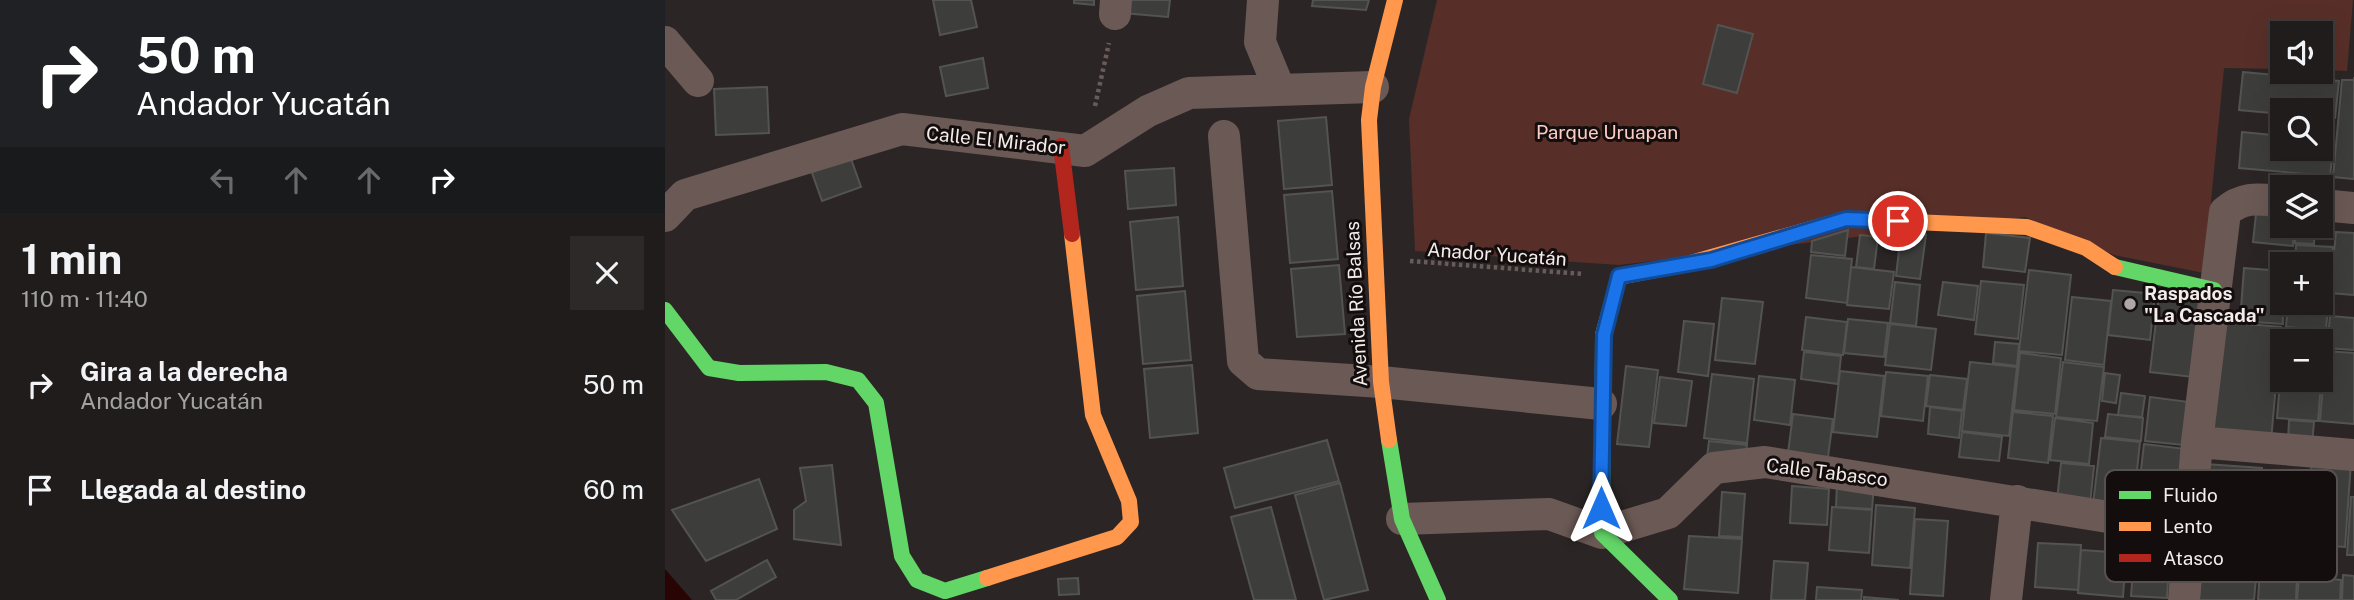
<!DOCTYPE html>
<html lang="es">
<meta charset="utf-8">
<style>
:root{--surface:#201c1c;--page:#2d2929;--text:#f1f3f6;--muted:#a2a1a3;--line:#3d3a3b}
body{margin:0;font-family:"Public Sans",sans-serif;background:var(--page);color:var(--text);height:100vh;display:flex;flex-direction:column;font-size:26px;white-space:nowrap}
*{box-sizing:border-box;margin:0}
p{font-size:23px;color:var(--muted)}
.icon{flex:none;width:38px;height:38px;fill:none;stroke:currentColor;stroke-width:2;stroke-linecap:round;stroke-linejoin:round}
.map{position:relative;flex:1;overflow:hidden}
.panel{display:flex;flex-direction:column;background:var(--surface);width:665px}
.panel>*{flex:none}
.guide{background:#202124;color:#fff;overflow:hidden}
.controls{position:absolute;left:1605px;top:21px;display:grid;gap:14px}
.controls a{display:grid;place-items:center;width:63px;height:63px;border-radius:0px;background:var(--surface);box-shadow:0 7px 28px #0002,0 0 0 2px var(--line);font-size:35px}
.pin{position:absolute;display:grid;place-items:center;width:60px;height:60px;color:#fff;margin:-30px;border:4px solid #fff;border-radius:50%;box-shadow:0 2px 7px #0007}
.me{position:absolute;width:77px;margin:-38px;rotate:0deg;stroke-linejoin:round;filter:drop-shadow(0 0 5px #0008)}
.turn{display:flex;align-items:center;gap:24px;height:147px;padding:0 21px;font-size:32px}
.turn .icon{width:91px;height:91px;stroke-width:2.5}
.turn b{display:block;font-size:49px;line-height:60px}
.lanes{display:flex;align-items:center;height:66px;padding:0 21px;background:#0003;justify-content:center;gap:35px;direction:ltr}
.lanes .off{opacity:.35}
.round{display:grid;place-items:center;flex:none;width:74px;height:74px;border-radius:0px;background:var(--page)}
.headline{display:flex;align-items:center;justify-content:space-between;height:119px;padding:0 21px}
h1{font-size:42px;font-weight:700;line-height:52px}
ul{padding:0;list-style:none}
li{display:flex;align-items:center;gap:21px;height:105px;padding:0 21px}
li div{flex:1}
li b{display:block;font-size:26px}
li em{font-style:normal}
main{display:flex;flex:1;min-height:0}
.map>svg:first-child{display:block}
</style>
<main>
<section class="panel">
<div class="guide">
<div class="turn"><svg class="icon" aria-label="right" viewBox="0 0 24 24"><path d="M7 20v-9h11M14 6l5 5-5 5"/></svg><div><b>50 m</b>Andador Yucatán</div></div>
<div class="lanes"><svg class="icon off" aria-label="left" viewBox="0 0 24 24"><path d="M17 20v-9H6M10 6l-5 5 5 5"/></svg><svg class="icon off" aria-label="ahead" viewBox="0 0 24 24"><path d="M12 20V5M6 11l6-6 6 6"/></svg><svg class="icon off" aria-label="ahead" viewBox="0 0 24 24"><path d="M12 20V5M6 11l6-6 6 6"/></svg><svg class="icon" aria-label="right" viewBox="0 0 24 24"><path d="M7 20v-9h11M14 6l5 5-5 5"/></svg></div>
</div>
<div class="headline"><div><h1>1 min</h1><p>110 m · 11:40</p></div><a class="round"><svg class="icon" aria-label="close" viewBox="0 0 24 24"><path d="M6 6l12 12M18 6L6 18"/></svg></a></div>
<ul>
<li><svg class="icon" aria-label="right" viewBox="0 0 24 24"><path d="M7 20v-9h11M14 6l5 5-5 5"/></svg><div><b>Gira a la derecha</b><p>Andador Yucatán</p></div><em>50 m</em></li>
<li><svg class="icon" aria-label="arrive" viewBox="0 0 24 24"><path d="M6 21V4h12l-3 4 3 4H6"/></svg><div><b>Llegada al destino</b></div><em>60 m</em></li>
</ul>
</section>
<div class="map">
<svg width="1689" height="600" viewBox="0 0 1689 600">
<rect width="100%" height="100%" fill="#2b2625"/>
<path fill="#572f28" d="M772,0H1688L1682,71L1656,70V33H1617V69L1559,68L1539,273L1449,255L1360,217L954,265L750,251L744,119Z"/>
<path fill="#280504" d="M0,569L27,600H0Z"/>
<path fill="#3d3d3c" stroke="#535352" stroke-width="2" d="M268,0H306L312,27L275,35Z
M409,0H429V5L409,3Z
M459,0H505L503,17L458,13Z
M648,0H704L701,10L647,6Z
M1053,25L1088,34L1072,93L1038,84Z
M318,58L323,88L281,96L275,67Z
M1578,72L1674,81L1670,118L1656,117V110H1617V114L1574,110Z
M1689,77V179L1668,177L1677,80H1689Z
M102,87L104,133L51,135L49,89Z
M661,117L667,185L619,189L613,121Z
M1577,132L1617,136V149H1656V140L1669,141L1665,176L1574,168Z
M185,156L196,187L157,201L146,170Z
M509,168L511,205L463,209L460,171Z
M667,191L673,259L625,263L619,195Z
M1591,214L1617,217V226H1629L1628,246L1588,242Z
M513,217L518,286L471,290L465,222Z
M1631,226H1650L1649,244L1630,243Z
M1183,230L1180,256L1146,252L1147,241Z
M1671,232L1689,233V295L1665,293Z
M1236,233L1261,235L1255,279L1231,276Z
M1321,233L1365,238L1360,272L1318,267Z
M1195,235L1213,237L1209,269L1191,267Z
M1631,245L1668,247L1664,292L1656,291V264H1630Z
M1146,255L1187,259L1182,303L1141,298Z
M674,265L680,334L632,337L626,269Z
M1186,267L1229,272L1224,309L1182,305Z
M1579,268L1617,271L1618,324L1575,321Z
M1364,270L1406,275L1397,355L1354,351Z
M1316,281L1359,285L1353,339L1310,334Z
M1230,282L1255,285L1251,326L1225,323Z
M1278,282L1313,286L1309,320L1273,315Z
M1448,290L1490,294L1485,340L1443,335Z
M520,291L526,360L478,364L472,296Z
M1656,293H1664L1661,330L1621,327L1623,303H1656Z
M1494,295L1536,299L1528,377L1485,372Z
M1407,297L1446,301L1439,365L1400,360Z
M1057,298L1098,302L1090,364L1050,360Z
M1665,316L1689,318V350L1662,348Z
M1141,317L1182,322L1178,355L1137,350Z
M1183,319L1223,323L1219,357L1179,353Z
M1019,321L1049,324L1043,376L1013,372Z
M1557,322L1616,327L1606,441L1547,436Z
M1225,324L1271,329L1266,370L1220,365Z
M1619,329L1660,332L1653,421L1612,418L1617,358V380H1656V341H1618Z
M1330,342L1354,344L1352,366L1328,363Z
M1661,351L1689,353V424L1655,421Z
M1139,352L1176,356L1173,384L1136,379Z
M1355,353L1396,358L1390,414L1349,410Z
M1305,362L1352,367L1344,436L1297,431Z
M1398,362L1439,367L1432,421L1391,417Z
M527,365L533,433L485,438L479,369Z
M961,366L993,370L984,447L952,444Z
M1175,371L1219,376L1212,437L1168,432Z
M1221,372L1263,376L1258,421L1216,416Z
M1440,373L1455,375L1451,403L1437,401Z
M1047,374L1089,379L1082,443L1039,438Z
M1265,375L1302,379L1298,410L1261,406Z
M1094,376L1130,380L1125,425L1089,420Z
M995,377L1027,381L1021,426L989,423Z
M1456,393L1480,396L1477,417L1453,415Z
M1485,397L1524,402L1519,445L1480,441Z
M1265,407L1297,411L1294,438L1263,434Z
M1348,412L1388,416L1383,463L1343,458Z
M1128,414L1168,419L1163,457L1123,453Z
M1443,414L1478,418L1476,441L1440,437Z
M1390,418L1428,423L1424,464L1385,460Z
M1624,420L1649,422L1647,445L1623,443Z
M1297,432L1337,437L1334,461L1294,457Z
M1436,438L1475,442L1468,508L1428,504Z
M662,440L674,481L570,508L559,468Z
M1044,441L1082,445L1080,459L1041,465Z
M1479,444L1521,449L1513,517L1471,513Z
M1647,459L1686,462L1680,547L1641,544Z
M1396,463L1429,466L1425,504L1392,500Z
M1540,464L1597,468L1591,533L1535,529Z
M167,465L176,545L129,539V510L141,501L135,468Z
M94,479L112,529L41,561L7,510Z
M1172,482L1209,485L1207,509L1171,507Z
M675,483L703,590L659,600L630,495Z
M1127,486L1164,489L1162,525L1125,523Z
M1057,492L1080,494L1077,537L1054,536Z
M1686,497H1689V555H1682Z
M1211,505L1250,508L1245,568L1207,565Z
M606,507L631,600H589L566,517Z
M1167,507L1207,510L1204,553L1164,550Z
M1250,519L1283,521L1278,596L1245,594Z
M1024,536L1077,539L1073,593L1019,589Z
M1373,543L1416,545L1413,590L1370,587Z
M1470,546L1505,549L1502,598L1466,596Z
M1416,550L1461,553L1458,597L1413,593Z
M102,560L111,577L71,600H51L46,591Z
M1109,561L1143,563L1140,600H1106Z
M1595,570L1632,573L1631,600H1593Z
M1536,574L1591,578L1589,600H1534Z
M1678,575L1689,576V600H1677Z
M1634,576L1676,580L1675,600H1632Z
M413,578L414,594L394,595L393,579Z
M1152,587L1197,590L1196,600H1151Z
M1199,597L1234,600H1199Z"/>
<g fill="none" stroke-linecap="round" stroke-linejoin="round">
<path stroke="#685c5a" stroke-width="4.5" stroke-dasharray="3.5 3.5" stroke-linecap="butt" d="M430,106L444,43
M745,261L918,274"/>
<path stroke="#6b5955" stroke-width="32" d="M598,0L595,42L614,88
M450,14L451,0
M0,42L33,81
M559,136L578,361L593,374L716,382L936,404
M1656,205L1689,208
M0,216L20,195L237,129L420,151L483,111L524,93L708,87
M1532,442L1689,455
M737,519L884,514L937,533L1003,513L1049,468L1100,462L1524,530
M1341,600L1352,501
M1519,600L1532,442L1560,212C1578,196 1594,199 1617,201"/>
<path stroke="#63d668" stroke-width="16" d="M1450,267L1549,290
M0,310L44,368L74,373L161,372L193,380L211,403L237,556L252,580L280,591L322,578
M724,440L737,519L773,600
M1005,600L937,533L938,335L954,277L1022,264"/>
<path stroke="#ff974d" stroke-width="16" d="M1022,264L1181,219L1362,227L1421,248L1450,267
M724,440L716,382L704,120L708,87L730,0
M322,578L452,537L466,522L464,501L428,415L407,234"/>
<path stroke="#b3261e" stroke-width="16" d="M396,146L407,234"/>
</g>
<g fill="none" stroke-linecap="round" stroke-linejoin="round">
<g stroke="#114b97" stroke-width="18">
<path id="route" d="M936,508L939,335L954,276L1046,260L1181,219L1233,221"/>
</g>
<use href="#route" stroke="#1a73e8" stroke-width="12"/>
</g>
<circle fill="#ada7a5" stroke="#130e0d" stroke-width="2.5" cx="1465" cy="304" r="7"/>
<g text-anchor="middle" stroke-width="6" stroke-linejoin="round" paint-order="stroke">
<g font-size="19" fill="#fdccc3" stroke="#130e0d">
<text x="942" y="139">Parque Uruapan</text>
</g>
<g font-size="19" fill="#f3ecea" stroke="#130e0d">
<text transform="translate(331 140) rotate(6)" y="7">Calle El Mirador</text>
<text transform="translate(832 254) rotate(4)" y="7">Anador Yucatán</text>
<text transform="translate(691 304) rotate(-93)" y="7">Avenida Río Balsas</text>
<text transform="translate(1162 472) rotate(7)" y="7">Calle Tabasco</text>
</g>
<g font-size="19" font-weight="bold" fill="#f3ecea" stroke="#130e0d" text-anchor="start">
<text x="1479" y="300">Raspados<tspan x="1479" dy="22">"La Cascada"</tspan></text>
</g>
</g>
<rect x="1440" y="470" width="232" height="112" rx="10" fill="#130e0d" stroke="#56514f" stroke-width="2"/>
<rect x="1454" y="491" width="32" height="8" fill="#63d668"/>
<rect x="1454" y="522" width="32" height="9" fill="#ff974d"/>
<rect x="1454" y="554" width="32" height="8" fill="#b3261e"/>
<g font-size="19" fill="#f3ecea">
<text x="1498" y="502">Fluido</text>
<text x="1498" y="533">Lento</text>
<text x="1498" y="565">Atasco</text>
</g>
</svg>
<div class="controls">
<a><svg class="icon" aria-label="sound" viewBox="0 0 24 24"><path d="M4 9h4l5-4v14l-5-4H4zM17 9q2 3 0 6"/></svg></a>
<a><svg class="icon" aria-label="search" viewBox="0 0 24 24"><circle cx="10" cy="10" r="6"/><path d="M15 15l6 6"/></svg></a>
<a><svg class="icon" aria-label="layers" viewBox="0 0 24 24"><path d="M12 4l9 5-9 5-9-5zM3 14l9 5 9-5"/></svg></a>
<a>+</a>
<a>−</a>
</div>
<div class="pin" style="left:1233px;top:221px;background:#d93025"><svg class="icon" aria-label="arrive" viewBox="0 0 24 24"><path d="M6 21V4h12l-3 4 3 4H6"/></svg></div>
<svg class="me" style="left:936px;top:508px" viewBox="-20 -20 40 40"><path d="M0-17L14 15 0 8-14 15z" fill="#1a73e8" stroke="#fff" stroke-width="4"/></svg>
</div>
</main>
